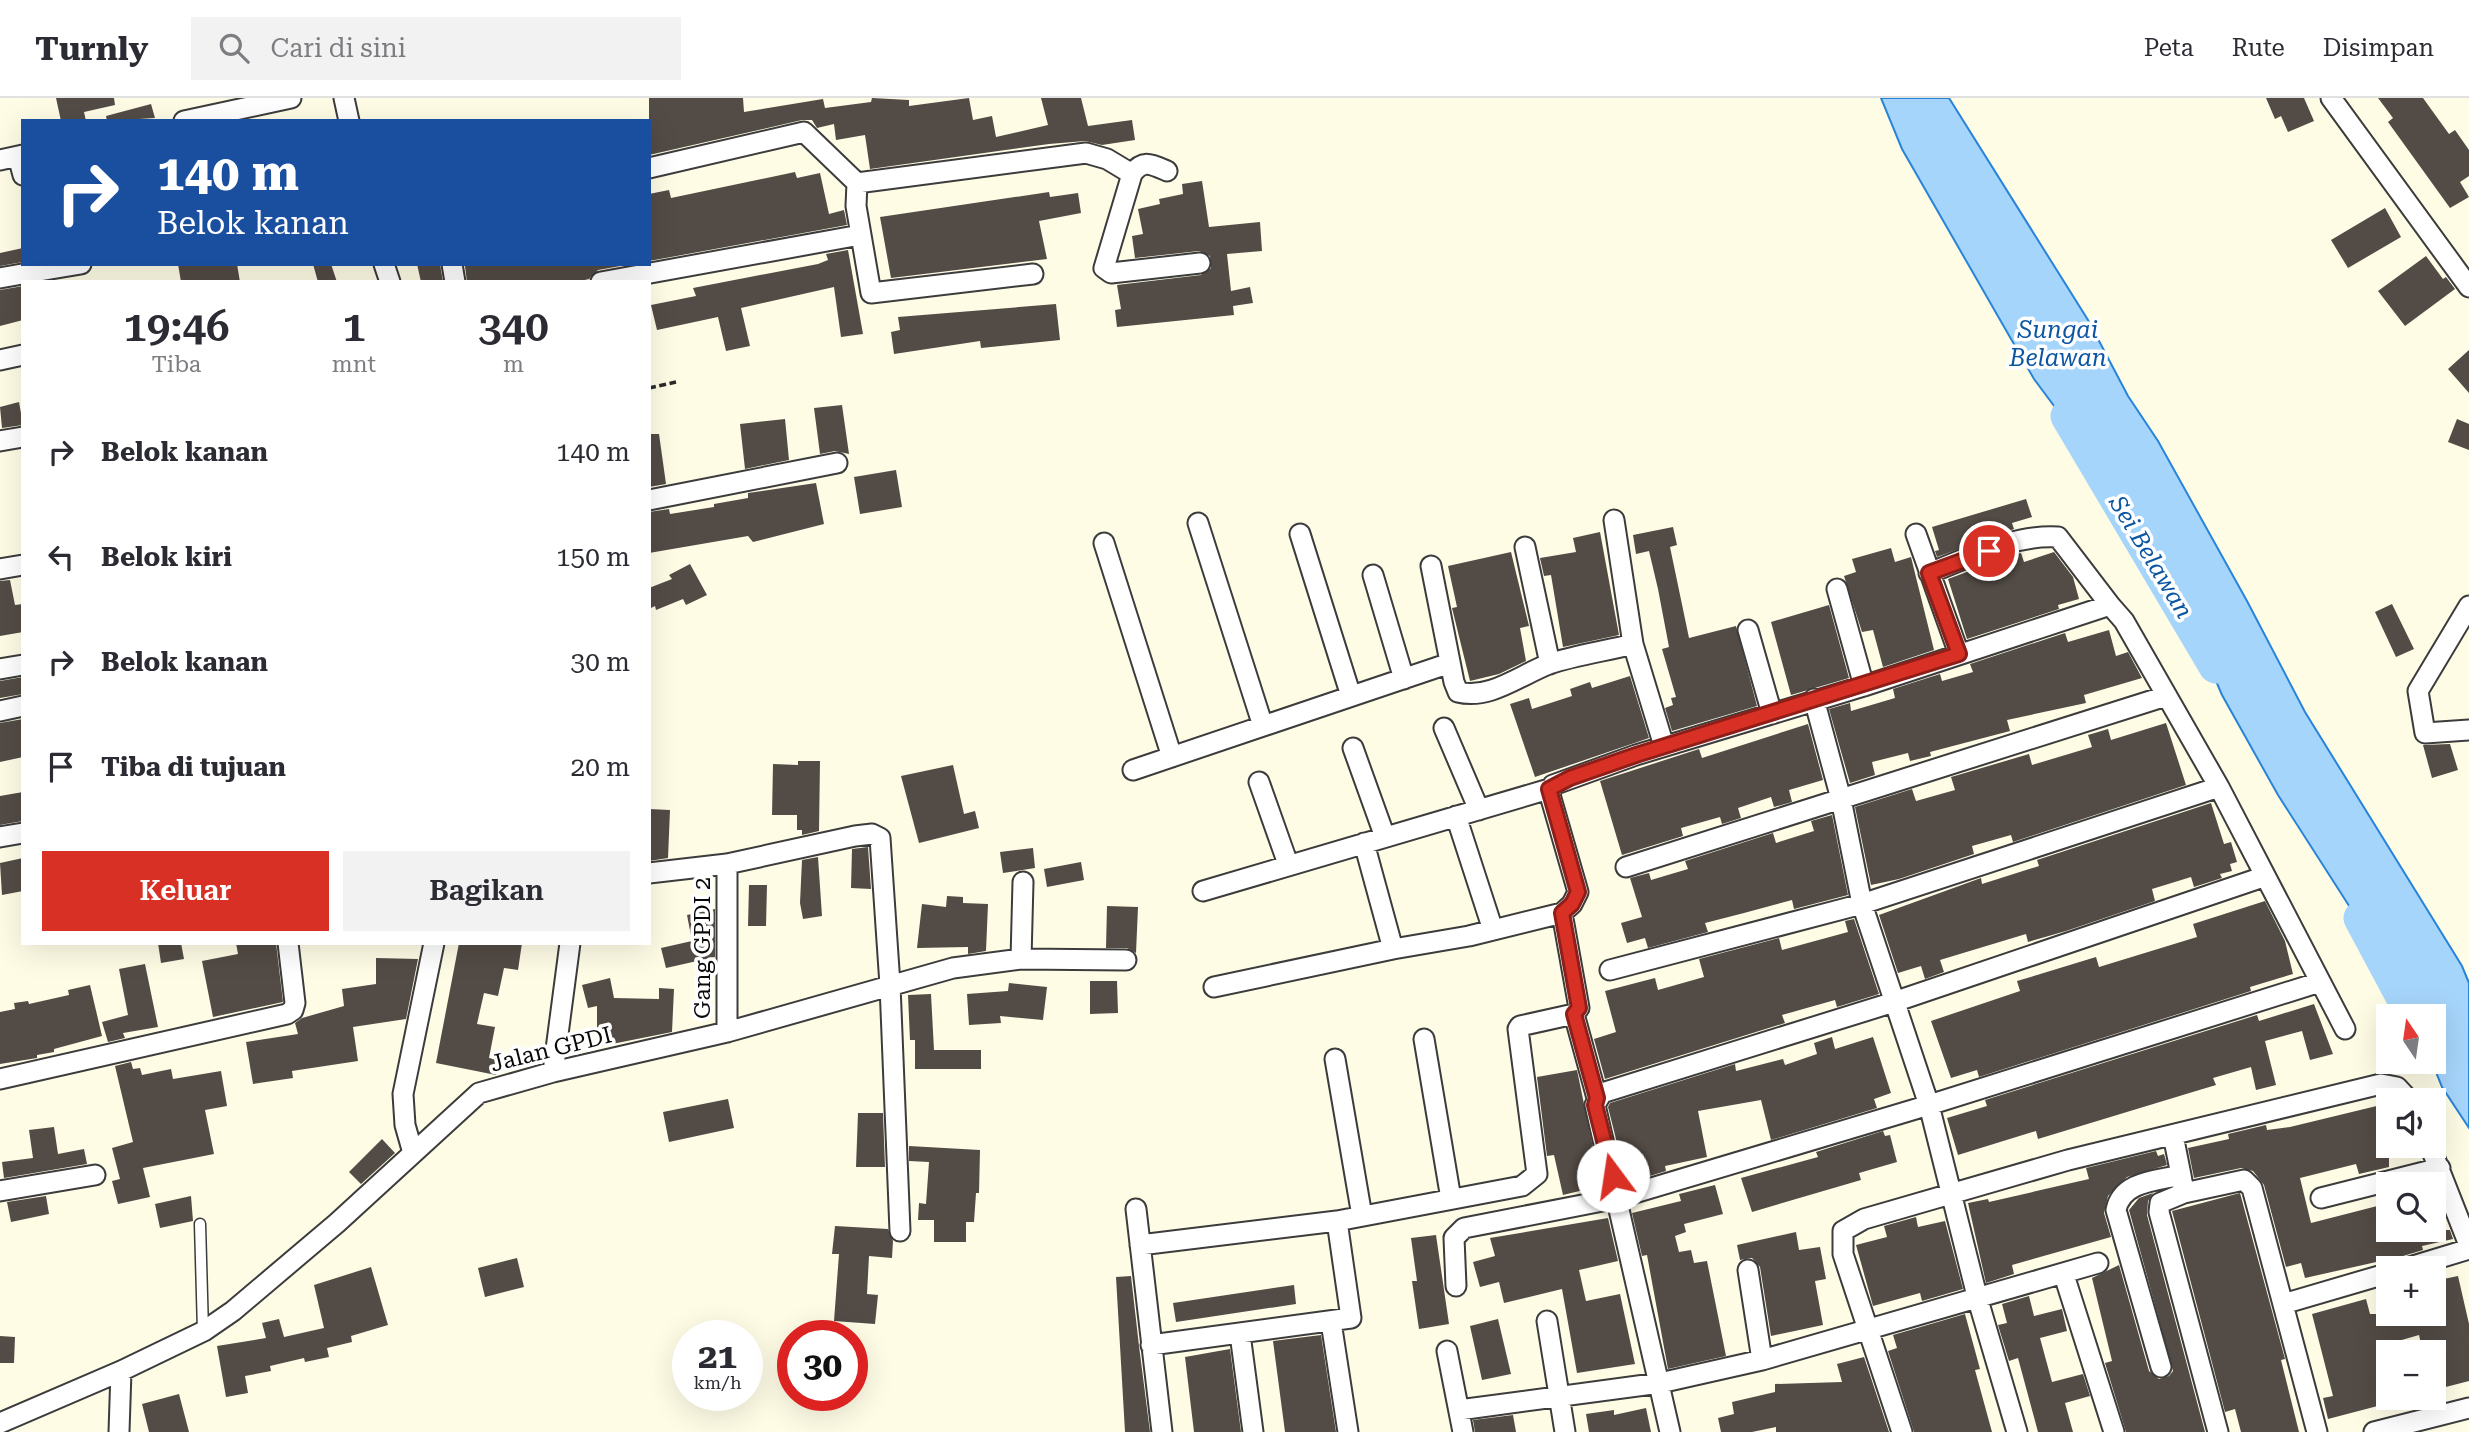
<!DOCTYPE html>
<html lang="id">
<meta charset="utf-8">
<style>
:root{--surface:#fff;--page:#f2f2f3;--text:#2b2b33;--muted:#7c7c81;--line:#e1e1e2;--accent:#d93025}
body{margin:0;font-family:"Roboto Serif",serif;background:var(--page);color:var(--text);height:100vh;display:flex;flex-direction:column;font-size:26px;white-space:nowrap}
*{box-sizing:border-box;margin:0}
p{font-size:23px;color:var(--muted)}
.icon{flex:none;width:38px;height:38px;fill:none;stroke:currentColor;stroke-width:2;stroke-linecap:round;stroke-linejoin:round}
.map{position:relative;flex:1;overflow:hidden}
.side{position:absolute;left:21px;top:182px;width:630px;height:665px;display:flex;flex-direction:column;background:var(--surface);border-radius:0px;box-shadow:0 7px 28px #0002}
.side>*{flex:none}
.hud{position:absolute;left:21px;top:21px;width:630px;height:147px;border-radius:0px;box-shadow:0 7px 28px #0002;background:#1a4fa0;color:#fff;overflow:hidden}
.needle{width:46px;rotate:347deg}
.fabs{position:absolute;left:2376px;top:906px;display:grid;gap:14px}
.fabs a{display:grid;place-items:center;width:70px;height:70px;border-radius:0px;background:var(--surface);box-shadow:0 7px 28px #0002;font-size:35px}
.speed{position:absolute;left:672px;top:1222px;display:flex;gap:14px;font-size:35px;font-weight:700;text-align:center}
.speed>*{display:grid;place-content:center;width:91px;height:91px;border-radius:50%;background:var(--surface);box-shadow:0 7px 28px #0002;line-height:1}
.speed small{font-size:18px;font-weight:400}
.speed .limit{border:10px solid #d22;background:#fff;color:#111}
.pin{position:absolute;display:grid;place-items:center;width:60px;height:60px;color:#fff;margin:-30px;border:4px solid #fff;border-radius:50%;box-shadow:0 2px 7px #0007}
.me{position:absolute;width:77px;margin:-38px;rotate:346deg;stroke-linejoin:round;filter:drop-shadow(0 0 5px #0008)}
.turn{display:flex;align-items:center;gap:24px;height:147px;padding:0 21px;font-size:32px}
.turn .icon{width:91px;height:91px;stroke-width:2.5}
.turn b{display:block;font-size:49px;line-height:60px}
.eta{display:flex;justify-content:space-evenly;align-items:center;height:119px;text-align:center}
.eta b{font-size:42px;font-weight:600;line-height:49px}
.button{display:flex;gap:14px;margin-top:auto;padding:14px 21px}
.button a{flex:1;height:80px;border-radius:0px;background:var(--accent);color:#fff;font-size:28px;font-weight:600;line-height:80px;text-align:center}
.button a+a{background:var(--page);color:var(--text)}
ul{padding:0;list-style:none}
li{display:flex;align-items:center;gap:21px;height:105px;padding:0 21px}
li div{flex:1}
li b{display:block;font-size:26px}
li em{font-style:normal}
header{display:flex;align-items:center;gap:42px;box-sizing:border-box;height:98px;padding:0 35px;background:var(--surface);border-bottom:2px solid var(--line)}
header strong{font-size:33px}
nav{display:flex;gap:38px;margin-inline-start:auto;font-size:24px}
.search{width:490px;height:63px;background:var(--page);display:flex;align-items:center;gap:18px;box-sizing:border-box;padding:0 24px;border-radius:0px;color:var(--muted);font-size:26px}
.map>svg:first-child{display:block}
</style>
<header>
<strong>Turnly</strong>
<div class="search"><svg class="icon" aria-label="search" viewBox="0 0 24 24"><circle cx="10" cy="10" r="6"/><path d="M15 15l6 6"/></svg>Cari di sini</div>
<nav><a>Peta</a><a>Rute</a><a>Disimpan</a></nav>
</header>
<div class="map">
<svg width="2469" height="1334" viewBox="0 0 2469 1334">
<rect width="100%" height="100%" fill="#fffce6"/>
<path fill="#a6d5fb" stroke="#2784d8" stroke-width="2" d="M1881,0H1949L2088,222L2128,298L2158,343L2247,503L2305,614L2462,868L2469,885V1030L2442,989L2432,964L2434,919H2414L2403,892L2278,697L2222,597L2188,518L2148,445L2101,371L2034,281L1902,51Z"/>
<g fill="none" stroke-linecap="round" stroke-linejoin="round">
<path stroke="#a6d5fb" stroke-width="35" d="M2068,318L2216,568
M2361,820L2414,919"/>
</g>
<path fill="#534b45" d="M56,0H114L115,7L84,14L86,23H61Z
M649,0H743L744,14L823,1L825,10L871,4L872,0L909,2V8L969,0L973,22L992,18L996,39L1048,27L1041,0H1081L1088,28L1132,22L1135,42L1102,47L1085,43L1049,46L870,71L865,37L836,42L834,26L817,30L812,22H802L649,57Z
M2266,0H2304L2314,23L2288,34L2281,18L2275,21Z
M2378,0H2423L2449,36L2455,32L2469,52V78L2460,84L2469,99L2450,110L2388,24L2393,20Z
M151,6L155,20L107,23L106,18Z
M795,74L797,80L820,75L829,116L844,112L847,127L649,163V96L669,92L671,100Z
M1202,83L1209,129L1260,124L1262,153L1227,156L1231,193L1250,189L1253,205L1233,208L1234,217L1117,229L1115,212L1121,211L1117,187L1201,177L1211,170L1210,158L1199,153L1135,160L1132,138L1143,136L1138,111L1160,106L1159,101L1183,96L1182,86Z
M1049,94L1050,99L1078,95L1081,115L1039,123L1047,161L891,180L880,119Z
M2385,110L2401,139L2348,170L2331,142Z
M23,150V164L0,168V155Z
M848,152L863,236L841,239L834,189L741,210L750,248L726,253L718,219L657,232L651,207L696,198L693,190L818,166L828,162L826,156Z
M2426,158L2443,181L2446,179L2455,191L2405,228L2378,193Z
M178,166H237L240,184H181Z
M313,166H331L337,184H318Z
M417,166H440L443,184H421Z
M474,166H626V167L598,172L589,181L576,184H467L465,168Z
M23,188V222L0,228V192Z
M1056,206L1060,242L981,250L980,243L894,256L891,234L900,232L898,219Z
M2469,252V295L2448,271Z
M19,304L23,327L2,330L0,309Z
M842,307L849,356L835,353L820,356L814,310Z
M785,321L789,362L745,371L740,326Z
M2457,321L2469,326V352L2448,344Z
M649,336H659L666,386L649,389Z
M896,372L902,409L860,416L854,379Z
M816,385L824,426L753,444L748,438L649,455V414L669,411L670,416L714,409V406L748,400V395Z
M2026,401L2032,419L2012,425L2014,431L1937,459L1935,453L1939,452L1932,429Z
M1673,429L1677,447L1670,449L1689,540L1736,528L1757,608L1672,633L1665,610L1673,607L1671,600L1676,599L1662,551L1669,549L1658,491L1649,453L1636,456L1633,437Z
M1600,434L1619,537L1563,549L1551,477L1544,478L1540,460L1576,454L1573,440Z
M1891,450L1895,464L1911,459L1934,552L1883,569L1873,532L1862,534L1844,478L1856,474L1852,461Z
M1511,454L1529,528L1520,530L1526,563L1499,576L1470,583L1452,510L1457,509L1448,468Z
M2054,454L2073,479L2079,501L2058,507L2059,511L1967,541L1948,481L2012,457L2021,455L2024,464Z
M690,466L707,497L686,507L683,501L656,512L655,508L649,511V490L672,481L669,477Z
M10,482L15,507L23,506V534L0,538V483Z
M2392,506L2414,551L2396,559L2375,514Z
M1829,507L1849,580L1791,597L1771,524Z
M2109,532L2116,558L2128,554L2142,580L2084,597L2086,605L2007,622L2010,633L1930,654L1931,658L1910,663L1908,655L1872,664L1875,677L1850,685L1829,611L1850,605L1851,613L1895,600L1893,591L1940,576L1942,583L1973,574L1970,566L2065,535L2068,544Z
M1630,578L1649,640L1535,679L1510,606L1529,600L1532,611L1572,598L1570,591L1590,584L1592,590Z
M23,579V596L0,600V583Z
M23,621V659L0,664V625Z
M2166,625L2186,687L2013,744L2011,737L1972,748L1974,756L1899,781L1871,787L1855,709L1912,691L1916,703L1955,692L1951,679L1958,677L2029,656L2032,667L2092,649L2088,637L2108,631L2111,642Z
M1808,626L1823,682L1789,692L1792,704L1774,709L1771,699L1738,710L1741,720L1722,726L1720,719L1681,730L1683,738L1622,757L1600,683L1699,651L1702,660Z
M2450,646L2458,672L2432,680L2423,647Z
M798,663H820L819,733L802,737V732H797V717H772L773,666L798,667Z
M953,667L964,716L975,713L979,730L919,745L901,678Z
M23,694V723L0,727V698Z
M2211,705L2224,746L2231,744L2237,764L2230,766L2232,773L2220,776L2222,780L2194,789L2191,779L2152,791L2155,803L2066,833L2028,844L2026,836L1940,862L1944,874L1925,881L1921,868L1898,875L1879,817L1981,780L1982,786L2039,768L2037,762Z
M649,711L670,712L668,760L649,763Z
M1832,717L1848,797L1794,811L1792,802L1744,815L1705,825L1708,834L1648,850L1645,840L1627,845L1621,825L1642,819L1630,780L1649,775L1651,782L1688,771L1685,763L1773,735L1776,745L1814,733L1811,723Z
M868,749L871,791L851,790L852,751Z
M1033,750L1035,770L1003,775L1000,754Z
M818,759L822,818L803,821L800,805L802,762Z
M23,760V793L2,797L0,765Z
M1081,764L1084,782L1047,789L1044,771Z
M749,787H767L766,828H748Z
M947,798L963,799V805L988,806L986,853L968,856V849L917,850L922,806L946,809Z
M2265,803L2285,843L2293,876L2250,889L2251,893L1979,979L1977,972L1951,980L1931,923L2020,893L2017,883L2037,877L2096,859L2099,869L2197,839L2193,826Z
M1107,808L1138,809L1136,855L1127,850H1106Z
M715,811V859L666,870L661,850L692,843L687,817Z
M1854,821L1879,896L1837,909L1835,902L1782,917L1785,925L1605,981L1594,941L1616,934L1605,893L1655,880L1658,892L1704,879L1699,861L1779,840L1782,852L1848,834L1845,823Z
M158,845H181L184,861L161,865Z
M236,845H276L283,904L213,919L202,863L238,856Z
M459,845H522L518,872L504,870L498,898L484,895L477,926L495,929L489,960L500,962L496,977L436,965Z
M376,860L418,861L406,921L353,929L358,963L292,973L293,980L253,986L246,944L298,936L295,925L302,920L344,908L342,891L376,886Z
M145,866L158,929L123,935L125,940L108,944L102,924L128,917L119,871Z
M610,880L614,900L659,901V890L674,891L672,934L597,949V908L588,910L582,887Z
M1090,883H1117L1118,915L1090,916Z
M1009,885L1047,889L1043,922L1000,918L1001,925L969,927L967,896L1008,893Z
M90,887L102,938L54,951V954L37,957V960L0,966V914L15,911L14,905L28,903L29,906L69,897L68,892Z
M931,896L934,952H981V971H915V942H910L908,897Z
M2314,906L2333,956L2310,962L2302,933L2265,943L2276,987L2256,992L2251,969L2213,980L2216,987L2196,993L2038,1041L2036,1033L1958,1057L1947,1020L1987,1008L1985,1002L2257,917L2259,923Z
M1832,939L1835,951L1873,939L1891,995L1874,1001L1877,1010L1771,1042L1761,1002L1698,1013L1707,1059L1665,1068L1666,1073L1627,1085L1608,1009L1610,1005L1735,966L1736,973L1783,961L1785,967L1817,956L1814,945Z
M131,964L133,971L140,970L142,977L171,971L173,981L221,973L227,1008L205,1012L214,1056L143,1070L150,1099L118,1106L112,1083L120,1081L112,1050L133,1044L115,968Z
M1577,972L1597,1069L1591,1070L1596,1089L1563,1097L1554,1057L1547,1058L1537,979Z
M728,1001L734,1030L669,1044L663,1014Z
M2389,1005V1069L2359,1076L2356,1066L2300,1080L2311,1125L2389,1105V1136L2404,1132H2450L2453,1141L2422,1148L2423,1152L2403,1158L2305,1180L2301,1165L2286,1169L2264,1087L2253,1073L2241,1070L2194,1080L2188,1050L2229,1041L2228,1036L2266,1027L2267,1032L2290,1029Z
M858,1015H883L885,1069H856Z
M54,1029L58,1056L84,1051L87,1066L4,1080L2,1064L33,1060L29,1032Z
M1883,1033L1885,1038L1890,1037L1897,1064L1859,1075L1861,1082L1752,1114L1741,1080L1818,1059L1816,1054Z
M382,1041L395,1055L361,1086L349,1074Z
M909,1048L980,1052L979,1095H976L974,1124H966V1144H934V1122H918L919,1105L926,1106L929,1064L909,1063Z
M2156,1053L2158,1058L2164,1056L2167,1067L2127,1079L2108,1098L2104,1115L2111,1139L2012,1167L2014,1176L1986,1185L1968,1105L1988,1101L1989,1104L2089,1081L2086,1070Z
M1715,1087L1723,1116L1684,1126L1686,1134L1675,1138L1679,1154L1691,1152L1694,1165L1707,1163L1726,1258L1668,1271L1647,1157L1642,1158L1632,1115L1681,1103L1679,1096Z
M2153,1095L2148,1103L2147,1117L2205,1334H2126L2105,1265L2112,1263L2092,1180L2119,1167L2149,1273L2159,1281L2169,1278L2173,1273L2129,1112L2139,1100Z
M2240,1095L2285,1261L2281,1262L2299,1334H2241L2235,1311L2225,1314L2172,1113Z
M46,1098L49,1116L11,1124L7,1104Z
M191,1098L193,1123L160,1130L155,1106Z
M1916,1119L1918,1129L1945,1123L1963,1191L1922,1203L1920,1195L1873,1208L1856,1147L1887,1139L1884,1128Z
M1608,1120L1618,1163L1579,1172L1586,1203L1620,1196L1635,1266L1577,1275L1562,1191L1504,1205L1499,1184L1480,1189L1473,1164L1495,1158L1490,1140Z
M835,1128L888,1131L893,1143L892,1160L869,1158L867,1196L878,1197L875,1226L834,1223L839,1156H832Z
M1796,1134L1799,1152L1820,1149L1826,1181L1815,1183L1823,1227L1771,1238L1760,1169L1752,1160L1740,1162L1737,1147Z
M1436,1137L1449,1226L1419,1231L1412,1183H1417L1411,1140Z
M517,1160L524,1189L485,1199L478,1170Z
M371,1169L388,1227L351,1238L352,1244L327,1250L329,1259L305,1264L304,1260L270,1268L271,1273L245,1278L248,1295L226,1299L217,1248L266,1240L262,1225L279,1221L284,1239L324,1230L314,1187Z
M1131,1178L1139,1248L1150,1334H1125L1116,1179Z
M2458,1178L2469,1226V1283L2434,1292V1243L2421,1246L2419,1237L2381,1248L2389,1275V1305L2328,1321L2323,1300L2333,1298L2312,1216L2366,1201L2370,1216H2434V1183Z
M1294,1187L1296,1206L1176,1224L1173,1205Z
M2029,1198L2034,1218L2062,1211L2067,1233L2040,1240L2052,1284L2083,1276L2090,1298L2065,1305L2073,1334H2038L2018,1260L2009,1263L1998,1227L2007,1225L2002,1206Z
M1965,1216L1980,1271L1975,1272L1992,1334H1914L1888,1253L1897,1250L1893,1237Z
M1498,1221L1511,1276L1482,1282L1470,1228Z
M1321,1237L1336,1334H1285L1273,1243Z
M0,1238L15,1239L14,1265H0Z
M1230,1251L1241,1334H1194L1185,1259Z
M1864,1259L1889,1334H1776V1329L1752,1334H1721L1718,1320L1734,1316L1732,1304L1775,1294V1286L1842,1284L1837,1266Z
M179,1296L189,1334H149L142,1306Z
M1646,1310L1651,1334H1589L1586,1316L1614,1312V1317Z
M1513,1317L1516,1334H1475L1473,1322Z"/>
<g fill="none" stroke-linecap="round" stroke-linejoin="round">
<g stroke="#3c3c3c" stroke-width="13">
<path id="lane" d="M200,1126L203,1233"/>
</g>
<g stroke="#3c3c3c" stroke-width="23">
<path id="street" d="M344,0L349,23
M2331,0L2469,189
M184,23L291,0
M18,58L23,77
M0,62L23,57
M649,70L804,34L857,85L856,108L871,195L1033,176
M1167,73C1151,66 1143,61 1132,76L1104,170L1111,175L1200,165
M857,85L1086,55L1107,61L1132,76
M44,166L45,172L81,166
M384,166L390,184
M452,166L455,184
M0,180L45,172
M601,184L860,137
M0,262L23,257
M0,343L23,339
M649,402L837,365
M1198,425L1263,628
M1300,436L1351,598
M1916,436L1959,556
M1104,445L1172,659
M1525,449L1550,566
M1431,468L1454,584L1458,594C1490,602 1520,577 1549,566C1576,557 1606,553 1633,546L1614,422
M0,471L23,467
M1929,475C1969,460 2014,436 2058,439L2110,507
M1373,477L1404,581
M1837,491L1864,588
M2469,508L2418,593L2425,635L2469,632
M1748,532L1772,616
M1633,546L1664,648
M0,571L23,567
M1814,601L1841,701L1862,806L1929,1007L1978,1202L2017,1334
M0,613L23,608
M1444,630L1479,712
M1353,650L1385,739
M1133,672L1450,565
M1259,684L1288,766
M1456,718L1493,832
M0,739L23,735
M1364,745L1393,851L1469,838L1562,815
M1626,769L2166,598
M649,775L727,766L855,738L872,736L880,740L890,887L900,1133
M1203,793L1549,691
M1021,861L1023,784
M1610,872L1862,806L2219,689
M1214,889L1393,851
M1574,916L1597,1000
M727,934V766
M1424,941L1451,1101
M1335,961L1362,1118
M553,974L570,845
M0,981L287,916L293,912L295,905L288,845
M2430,1048L2469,1147
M413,1055L405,1027L403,996L434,845
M2181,1077L2184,1095L2244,1082L2252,1090L2317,1334
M0,1093L95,1077
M2184,1095L2160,1105L2159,1114L2218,1334
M2321,1100L2440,1070
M1136,1111L1162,1334
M1337,1123L1522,1088L1537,1076L1518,931L1520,928L1574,916L1579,910L1562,815L1572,806L1578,794L1550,697L1553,687L1636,657L1864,588L2110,507L2124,523L2219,689L2345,931
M1140,1147L1337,1123L1351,1220L1151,1247
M2403,1171L2469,1151
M1748,1172L1762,1262
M2064,1177L2114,1334
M1456,1188L1454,1140L1464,1130L1618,1100L1929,1007L2320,884
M2283,1206L2389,1175
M1547,1223L1565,1334
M1331,1224L1348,1334
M1240,1236L1253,1334
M1447,1253L1463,1334
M2161,1269L2116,1112C2122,1083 2156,1083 2181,1077L2173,1037
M1459,1312L1660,1285L1762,1262L2098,1165
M0,1325L121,1273L204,1233L233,1213L337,1125L479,995L553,974L727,934L953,870L1021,861L1126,862
M119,1334L121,1273
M1670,1334L1595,1007L1602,995L1894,904L2263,779
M1902,1334L1843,1156V1133L1864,1121L2068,1062L2381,986L2397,989L2410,1003
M2374,1334L2469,1310"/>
</g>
<path stroke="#2b2b2b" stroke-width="3.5" stroke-dasharray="7 3.5" stroke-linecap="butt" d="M649,290L676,284"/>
<use href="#lane" stroke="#fff" stroke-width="10"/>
<use href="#street" stroke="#fff" stroke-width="19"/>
</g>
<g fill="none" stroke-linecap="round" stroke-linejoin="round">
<g stroke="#8d1f18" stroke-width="18">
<path id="route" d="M1613,1078L1595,1007L1597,1000L1574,916L1579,910L1562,815L1572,806L1578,794L1549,691L1570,680L1636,657L1959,556L1929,475L1989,453"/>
</g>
<use href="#route" stroke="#d93025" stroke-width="12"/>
</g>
<g text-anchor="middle" stroke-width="7" stroke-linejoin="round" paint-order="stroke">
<g font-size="23" fill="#090909" stroke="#fff">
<text transform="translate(702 850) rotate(-90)" y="8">Gang GPDI 2</text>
<text transform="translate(551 951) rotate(-14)" y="8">Jalan GPDI</text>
</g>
<g font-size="24" font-style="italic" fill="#0b55a3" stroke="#fff">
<text x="2058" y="240">Sungai<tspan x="2058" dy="28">Belawan</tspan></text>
<text transform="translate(2151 459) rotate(59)" y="8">Sei Belawan</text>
</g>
</g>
</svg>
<div class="fabs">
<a><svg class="needle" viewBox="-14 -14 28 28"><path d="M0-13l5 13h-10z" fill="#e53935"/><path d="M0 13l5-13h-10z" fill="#7c7c81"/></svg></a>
<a><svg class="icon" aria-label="sound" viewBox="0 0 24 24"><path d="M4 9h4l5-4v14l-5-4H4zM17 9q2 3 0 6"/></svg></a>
<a><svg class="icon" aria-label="search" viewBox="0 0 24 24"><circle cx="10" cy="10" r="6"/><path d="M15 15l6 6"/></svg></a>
<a>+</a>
<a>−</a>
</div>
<div class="speed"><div>21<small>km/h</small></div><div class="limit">30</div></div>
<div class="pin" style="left:1989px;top:453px;background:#d93025"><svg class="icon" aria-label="arrive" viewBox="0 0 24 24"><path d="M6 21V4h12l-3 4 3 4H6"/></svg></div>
<svg class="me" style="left:1613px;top:1078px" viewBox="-20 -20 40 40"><circle r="19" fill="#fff"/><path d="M0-13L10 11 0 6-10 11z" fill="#d93025"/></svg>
<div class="hud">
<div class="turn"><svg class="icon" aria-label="right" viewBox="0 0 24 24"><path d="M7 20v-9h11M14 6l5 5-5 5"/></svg><div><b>140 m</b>Belok kanan</div></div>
</div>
<section class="side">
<div class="eta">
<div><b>19:46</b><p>Tiba</p></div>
<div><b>1</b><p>mnt</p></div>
<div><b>340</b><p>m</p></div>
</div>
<ul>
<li><svg class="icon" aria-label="right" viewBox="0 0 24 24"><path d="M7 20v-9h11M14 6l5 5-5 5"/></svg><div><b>Belok kanan</b></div><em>140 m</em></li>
<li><svg class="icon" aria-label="left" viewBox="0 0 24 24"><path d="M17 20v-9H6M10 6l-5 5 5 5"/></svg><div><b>Belok kiri</b></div><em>150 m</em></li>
<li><svg class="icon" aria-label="right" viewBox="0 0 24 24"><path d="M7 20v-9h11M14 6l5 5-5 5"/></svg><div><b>Belok kanan</b></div><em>30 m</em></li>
<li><svg class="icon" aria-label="arrive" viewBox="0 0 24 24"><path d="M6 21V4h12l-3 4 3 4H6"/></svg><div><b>Tiba di tujuan</b></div><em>20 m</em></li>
</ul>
<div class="button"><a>Keluar</a><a>Bagikan</a></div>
</section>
</div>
